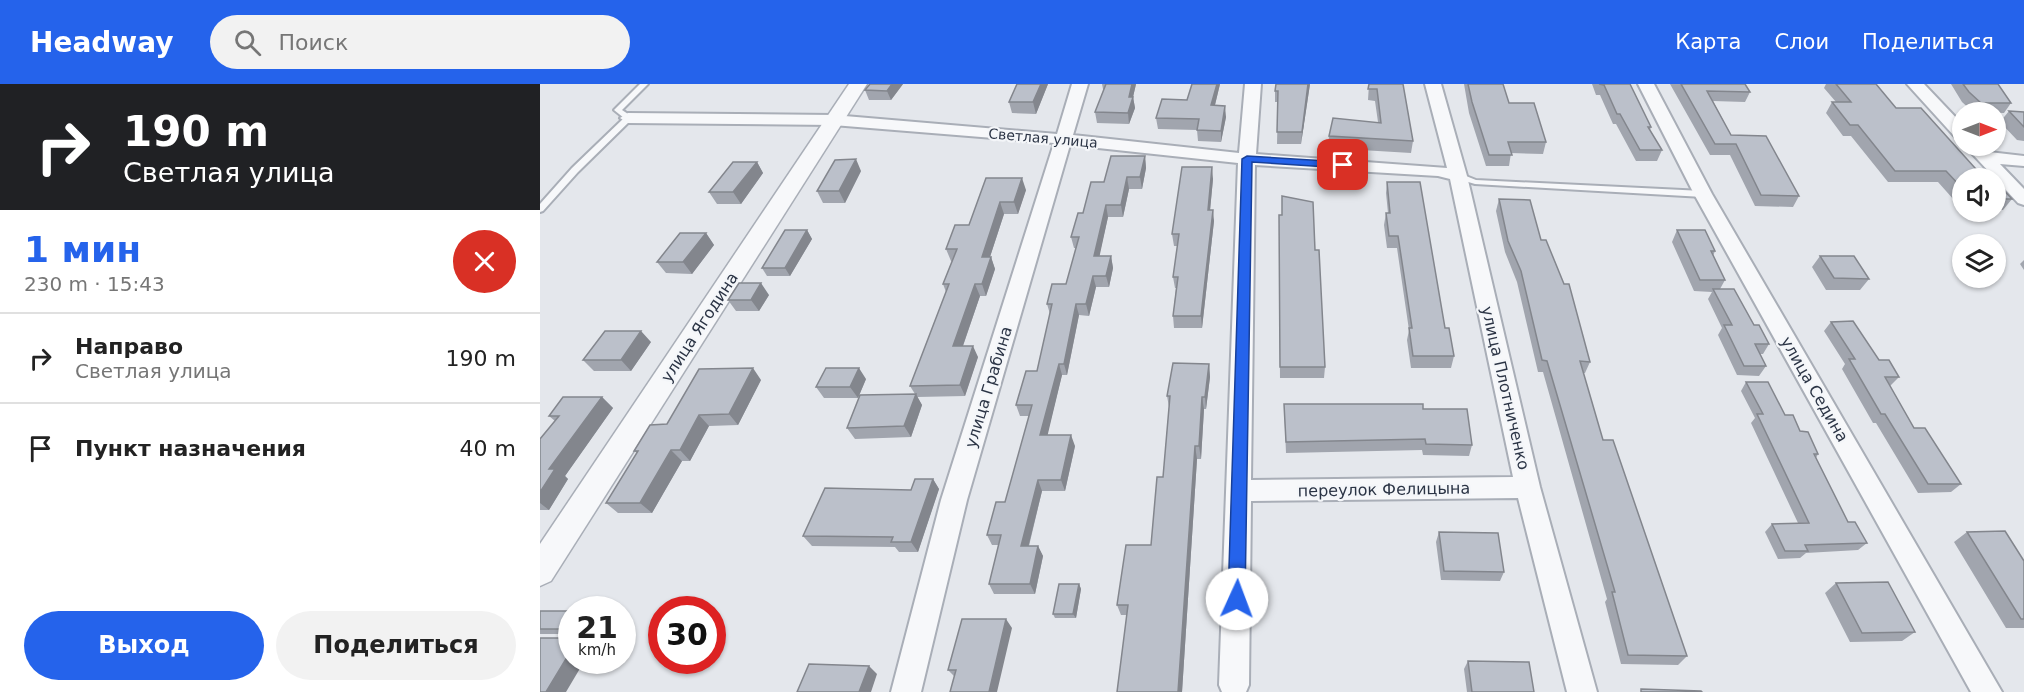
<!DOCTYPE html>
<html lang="ru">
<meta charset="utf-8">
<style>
:root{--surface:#fff;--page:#f2f2f2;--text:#222;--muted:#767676;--line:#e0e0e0;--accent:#2563eb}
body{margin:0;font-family:"DejaVu Sans",sans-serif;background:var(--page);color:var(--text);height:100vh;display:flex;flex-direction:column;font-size:22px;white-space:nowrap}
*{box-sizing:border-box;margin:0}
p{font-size:20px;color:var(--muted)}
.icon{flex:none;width:33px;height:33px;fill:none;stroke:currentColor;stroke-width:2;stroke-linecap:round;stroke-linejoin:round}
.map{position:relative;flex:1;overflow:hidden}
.panel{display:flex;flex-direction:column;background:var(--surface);width:540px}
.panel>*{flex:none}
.banner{background:#202124;color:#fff;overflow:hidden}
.needle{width:39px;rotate:90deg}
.fabs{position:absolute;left:1412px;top:18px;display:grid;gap:12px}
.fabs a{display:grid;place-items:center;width:54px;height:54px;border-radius:50%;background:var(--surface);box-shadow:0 2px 4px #0004;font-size:30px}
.speed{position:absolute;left:18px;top:512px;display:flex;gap:12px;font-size:30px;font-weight:700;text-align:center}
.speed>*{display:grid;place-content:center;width:78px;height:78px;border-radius:50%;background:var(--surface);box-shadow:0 2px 4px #0004;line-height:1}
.speed small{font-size:15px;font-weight:400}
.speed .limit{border:9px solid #d22;background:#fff;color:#111}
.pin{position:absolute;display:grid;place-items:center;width:51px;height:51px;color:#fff;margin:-26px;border-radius:12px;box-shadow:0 3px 9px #0006}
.me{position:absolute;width:66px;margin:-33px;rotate:2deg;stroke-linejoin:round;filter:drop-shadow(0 0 4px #0008)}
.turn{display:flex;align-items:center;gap:21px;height:126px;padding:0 24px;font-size:27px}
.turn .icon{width:78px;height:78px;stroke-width:2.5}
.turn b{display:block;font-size:42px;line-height:51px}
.round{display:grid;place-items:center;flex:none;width:63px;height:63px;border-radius:32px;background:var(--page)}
.head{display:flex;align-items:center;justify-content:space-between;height:102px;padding:0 24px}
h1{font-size:36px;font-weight:700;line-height:45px;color:var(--accent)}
.button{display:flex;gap:12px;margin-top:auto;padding:12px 24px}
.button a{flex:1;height:69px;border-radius:36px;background:var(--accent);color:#fff;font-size:24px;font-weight:700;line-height:69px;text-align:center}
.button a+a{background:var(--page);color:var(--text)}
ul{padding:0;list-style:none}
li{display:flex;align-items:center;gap:18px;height:90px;padding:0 24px;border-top:2px solid var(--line)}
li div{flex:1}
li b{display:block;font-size:22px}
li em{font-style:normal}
header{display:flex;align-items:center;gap:36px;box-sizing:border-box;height:84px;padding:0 30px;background:var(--accent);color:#fff}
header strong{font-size:28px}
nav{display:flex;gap:33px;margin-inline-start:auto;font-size:21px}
.search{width:420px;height:54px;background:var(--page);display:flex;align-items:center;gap:15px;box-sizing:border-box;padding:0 21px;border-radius:33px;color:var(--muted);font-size:22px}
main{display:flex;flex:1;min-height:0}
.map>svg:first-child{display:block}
</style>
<header>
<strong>Headway</strong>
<div class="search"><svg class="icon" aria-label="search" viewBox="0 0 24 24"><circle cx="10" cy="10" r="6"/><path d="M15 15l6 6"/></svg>Поиск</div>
<nav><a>Карта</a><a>Слои</a><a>Поделиться</a></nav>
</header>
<main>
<section class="panel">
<div class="banner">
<div class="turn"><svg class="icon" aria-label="right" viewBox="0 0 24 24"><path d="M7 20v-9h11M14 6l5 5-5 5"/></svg><div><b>190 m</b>Светлая улица</div></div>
</div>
<div class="head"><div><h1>1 мин</h1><p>230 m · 15:43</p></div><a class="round" style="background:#d93025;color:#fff"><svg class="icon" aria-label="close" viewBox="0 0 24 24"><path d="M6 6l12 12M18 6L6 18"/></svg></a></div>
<ul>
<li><svg class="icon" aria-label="right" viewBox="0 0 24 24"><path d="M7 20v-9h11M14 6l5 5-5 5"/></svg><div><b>Направо</b><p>Светлая улица</p></div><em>190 m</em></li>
<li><svg class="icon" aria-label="arrive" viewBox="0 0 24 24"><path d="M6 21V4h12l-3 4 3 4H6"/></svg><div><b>Пункт назначения</b></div><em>40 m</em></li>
</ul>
<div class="button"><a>Выход</a><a>Поделиться</a></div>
</section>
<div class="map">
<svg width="1484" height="608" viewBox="0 0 1484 608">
<rect width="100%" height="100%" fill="#e4e7ec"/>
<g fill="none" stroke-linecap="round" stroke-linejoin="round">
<g stroke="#a9aeb7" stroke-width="4">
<path id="service" d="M100,0H108L82,26L91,32V36L38,88L3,127L0,128V120L32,84L84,34L74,26Z
M915,90H921L936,96L1163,107L1167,110L1163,113L935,100L915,94Z"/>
</g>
<g stroke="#a9aeb7" stroke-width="4">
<path id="minor" d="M532,0H548L533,51L699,69L705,0H721L716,70L907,84L885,0H901L927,92L1000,403L1057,608H1027L978,414L711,417L709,601L706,608H682L679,601L698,79L530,61L427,416L381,608H351L401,416L514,59L293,41L88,39L80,34L88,29L293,31L517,50ZM715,81L898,92L910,95L973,393L711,396Z
M1098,0H1114L1172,110L1462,608H1431L1154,110Z
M1367,0H1384L1422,40V55L1416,54Z
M1425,62H1442L1449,68L1484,72V82L1460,80L1484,105V121L1478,119Z"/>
</g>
<g stroke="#a9aeb7" stroke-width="3">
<path id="tertiary" d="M309,0H327L11,497L0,502V460Z"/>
</g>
<use href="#service" fill="#f7f8fa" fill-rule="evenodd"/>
<use href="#minor" fill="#f7f8fa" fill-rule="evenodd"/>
<use href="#tertiary" fill="#f7f8fa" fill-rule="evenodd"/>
</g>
<path fill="#a1a5ae" d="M363,0L351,16H329L325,6Z
M477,0H508L496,30L472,29L469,18Z
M562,0H596L593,13L595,24L589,40L557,39L555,28L564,5H563Z
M652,0H680L675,21L686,33L681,58L658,57L657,46L618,45L616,34L647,16Z
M736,0H770L761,60H737L738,18H735V7Z
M829,0H863L873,57L871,69L788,64L789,52L838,38L835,17L828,16Z
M924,0H963L969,19L1006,58L1003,70L971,69L969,82H946L929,29Z
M1052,0H1090L1111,43L1110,46L1122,66L1117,77H1096L1076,40H1073L1060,11H1056Z
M1130,0H1205L1210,8L1205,18L1173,17L1191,51L1259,112L1253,123L1215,122L1190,71H1170Z
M1286,0H1336L1356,24L1422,94V125L1398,98H1348L1311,52H1303L1286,29L1292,18H1296L1284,4Z
M1411,0H1458L1471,19L1464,29L1433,28L1422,18Z
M1469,27L1484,28V57L1477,56L1460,38Z
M605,72L606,84L602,105H589L583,133H568L559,172H571L573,184L569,203H556L549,232L539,231L527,291H522L507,351L535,362L525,407H502L489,462H498L503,472L495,510H454L449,500L459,461H452L447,451L465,418L489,332H480L476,321L497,287L510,230L507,220L526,200L536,164H534L531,153L543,129L564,98Z
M217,78L223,89L201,120H177L169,108Z
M321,87L305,119H283L277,107Z
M446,94L486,106L478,130H464L450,173H451L455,185L446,212H440L423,262L438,273L425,312L377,313L382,321L371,353L315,355L307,344L375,310L370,302L406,208L403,200L412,177H411L406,165L429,141Z
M673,95L670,126L674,137L662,244H634L633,232L636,204H635L633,193L638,162H634L632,150Z
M1455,97L1472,115L1463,126H1455Z
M847,98L905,244L914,272L911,284H871L867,256L869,246L857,164H847L844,141L846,129H848L846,109Z
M959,115L1001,156L1050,278L1045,289H1043L1063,356L1147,572L1138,581L1081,580L1065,518L1067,515L1003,288H998L977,198L965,168L956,127Z
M739,131L775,166L785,283L784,294H740Z
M267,146L272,155L250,192H227L222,184Z
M1137,146L1175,167L1173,172L1185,196L1180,205L1214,241L1229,260L1223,270H1220L1226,282L1219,292L1197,291L1178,251L1182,244L1168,215L1172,208L1154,207L1132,158Z
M166,149L174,161L152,190L126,189L117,178Z
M1280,172L1329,195L1320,206H1286L1272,183Z
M1484,176V186L1480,180Z
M229,211L219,227H196L188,216Z
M1291,238L1359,293L1350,302L1374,344L1421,400L1411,408L1378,409L1336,339H1333L1302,285L1305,280L1284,247Z
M111,258L91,287H54L43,276Z
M669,280L670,293L666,325H664L661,375H657L642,608H577L587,531H581L577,521L611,461L623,393L629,323L627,312Z
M326,295L318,314H284L276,303Z
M221,296L198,341L169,342L150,377H142L112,429H78L66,419L97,369L94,367L127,340Z
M1206,298L1245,331L1260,347L1278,370L1276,374L1308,438L1327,459L1318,466L1266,469L1260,474L1238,475L1225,448L1232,440L1258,439L1211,339L1215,334L1201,307Z
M62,313L73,324L25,392L28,395L9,426H0V355L15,337L9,332Z
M744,320L883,325L932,361L929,372L883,371L882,366L746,369Z
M393,395L399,405L378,468H359L355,463L272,462L263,452L371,406Z
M899,448L964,488L960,497L901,496L896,458Z
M1427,448L1484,477V544H1466L1414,458Z
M1296,499L1375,548L1362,557L1310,558L1285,509Z
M539,500L541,505L536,534H515L513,530Z
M0,527L28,550H0Z
M472,544L414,592L408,586Z
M928,577L994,608H927L924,585Z"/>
<path fill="#83868d" d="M352,0H363L351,16L347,7Z
M501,0H508L496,30L493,18Z
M592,0H596L593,13L595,24L589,40L588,29L589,13Z
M677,0H680L672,33L671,21Z
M768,0H770L761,60L762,48Z
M685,22L686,33L681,58V47Z
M605,72L606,84L602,105L600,93Z
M316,75L321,87L305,119L299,107Z
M217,78L223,89L201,120L193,108Z
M672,83L673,95L669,137L668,126Z
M587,93L589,105L583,133L581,121Z
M482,94L486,106L478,130L474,118Z
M460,118L464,130L446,185L442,173Z
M566,121L568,133L557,184L554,172Z
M673,126L674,137L662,244L661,232Z
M267,146L272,155L250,192L245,184Z
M166,149L174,161L152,190L143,178Z
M571,172L573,184L569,203L566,192Z
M451,173L455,185L446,212L442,200Z
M553,192L556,203L549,232L546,220Z
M221,199L229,211L219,227L211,216Z
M435,200L440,212L419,273L413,262Z
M536,220L539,231L527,291L524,280Z
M101,247L111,258L91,287L81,276Z
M433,262L438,273L425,312L420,301Z
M519,280L522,291L505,362L500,351Z
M669,280L670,293L666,325L665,313Z
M213,284L221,296L198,341L189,330Z
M319,284L326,295L318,314L310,303Z
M376,310L382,321L371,353L364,342Z
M62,313L73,324L25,392L28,395L9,426L0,419V408L9,385Z
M662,313L664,325L661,375L659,362Z
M159,331L169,342L150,377L140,366Z
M531,351L535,362L525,407L521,396Z
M655,362L657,375L642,608H638Z
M131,366L142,377L112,429L100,419Z
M393,395L399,405L378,468L371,458Z
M498,396L502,407L486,472L481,462Z
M498,462L503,472L495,510L490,500Z
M539,500L541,505L536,534L533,530Z
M31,527L32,544L28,550L20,545Z
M466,535L472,544L457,608H449Z
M32,565V576H45L26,608H6Z
M329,582L337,590L331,608H319Z"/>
<path fill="#bbc0ca" stroke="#83868d" stroke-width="1.5" d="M330,0H352L347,7L325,6Z
M477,0H501L493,18H469Z
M566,0H592L589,13H593L588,29L555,28Z
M652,0H677L671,21L685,22L681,47L657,46L659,35L616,34L622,15L647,16Z
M736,0H768L762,48H737L738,7H735Z
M829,0H863L873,57L789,52L793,34L841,39L837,5H828Z
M928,0H963L969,19H994L1006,58H968L972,71H949L932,18Z
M1059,0H1090L1111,43H1108L1122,66H1100L1080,30H1077L1064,1Z
M1141,0H1205L1210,8L1167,7L1191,51L1226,52L1259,112L1221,111L1196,60H1175Z
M1296,0H1336L1356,24H1381L1444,94H1453H1422V104L1406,87H1355L1318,41H1310L1292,18H1311Z
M1423,0H1458L1471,19H1441L1429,8Z
M1469,27L1484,28V43Z
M571,72H605L600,93H587L581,121H566L554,172H571L566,192H553L546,220H536L524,280H519L500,351H531L521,396H498L481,462H498L490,500H449L461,451H447L456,418H465L492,321H476L486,287H497L512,220H507L512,200H526L539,153H531L538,129H543L551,98H564Z
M316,75L299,107H277L295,76Z
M193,78H217L193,108H169Z
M642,83H672L668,126H673L661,232H633L638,193H633L639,150H632Z
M446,94H482L474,118H460L442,173H451L442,200H435L413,262H433L420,301L370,302L409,200H403L417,165H406L415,141H429Z
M1455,97L1472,115H1455Z
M847,98H880L905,244H909L914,272H873L869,244H872L858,152H849L846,129H850Z
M742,112L773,118L775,166H779L785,283H740L739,131H742Z
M959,115L990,116L1001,156H1006L1024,200H1029L1050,278L1040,277L1063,356H1073L1147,572L1088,571L1072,508H1075L1007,277L1002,276L981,187L968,157Z
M245,146H267L245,184H222Z
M1137,146H1165L1175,167H1171L1185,196H1160Z
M140,149H166L143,178H117Z
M1280,172H1314L1329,195L1294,194Z
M199,199H221L211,216H188Z
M1173,205H1194L1214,241H1219L1229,260H1215L1226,282H1204L1184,241H1192Z
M1313,237L1339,276H1349L1359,293H1345L1374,344H1385L1421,400H1388L1345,330H1341L1309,275H1315L1291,238Z
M65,247H101L81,276H43Z
M633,279L669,280L665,313H662L659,362H655L638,608H577L588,521H577L586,461H611L617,393H623L630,312H627Z
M213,284L189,330L159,331L140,366H131L100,419H66L98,367H94L110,341L127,340L159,285Z
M286,284H319L310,303H276Z
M1206,298H1228L1245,331H1253L1260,347L1268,348L1278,370H1274L1308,438H1315L1327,459L1265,461L1268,467H1245L1232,440L1269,439L1217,330H1223Z
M376,310L364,342L307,344L320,311Z
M23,313H62L9,385H15L0,408V355L19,332H9Z
M744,320H883V325H927L932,361L886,360L885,355L746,358Z
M375,395H393L371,458H351L353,453L263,452L285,404L371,406Z
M1465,447L1484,477V535H1481L1427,448Z
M899,448L958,449L964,488L904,487Z
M1348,498L1375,548L1322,549L1296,499Z
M519,500H539L533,530H513Z
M0,527H31L20,545H0Z
M422,535H466L449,608H410L416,586H408Z
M0,554H32V565L6,608H0Z
M928,577L989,578L994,608H932Z
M269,580L329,582L319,608H257Z
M1101,605L1161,607L1162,608H1101Z"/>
<path fill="#2563eb" stroke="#184099" stroke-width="1.5" d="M707,72L803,78L808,81L803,84L712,78L705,515L702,520L697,522L691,520L688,515L702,75Z"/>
<g text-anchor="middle" stroke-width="4.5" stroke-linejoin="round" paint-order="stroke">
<g font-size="14" fill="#2b3445" stroke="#f4f6f9">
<text transform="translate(503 54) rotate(5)" y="5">Светлая улица</text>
</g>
<g font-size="16" fill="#2b3445" stroke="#f4f6f9">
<text transform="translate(159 243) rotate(-57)" y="6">улица Ягодина</text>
<text transform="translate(448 303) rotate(-73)" y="6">улица Грабина</text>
<text transform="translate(966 304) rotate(77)" y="6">улица Плотниченко</text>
<text transform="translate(1275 305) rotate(60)" y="6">улица Седина</text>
<text transform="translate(844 405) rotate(-1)" y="6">переулок Фелицына</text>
</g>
</g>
</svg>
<div class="fabs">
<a><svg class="needle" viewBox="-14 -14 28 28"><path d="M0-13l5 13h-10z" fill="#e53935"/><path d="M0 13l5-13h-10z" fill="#767676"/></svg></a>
<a><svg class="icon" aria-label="sound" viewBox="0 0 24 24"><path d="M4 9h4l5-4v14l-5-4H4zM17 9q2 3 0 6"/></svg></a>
<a><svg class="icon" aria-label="layers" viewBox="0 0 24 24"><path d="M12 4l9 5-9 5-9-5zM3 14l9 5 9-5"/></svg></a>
</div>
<div class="speed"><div>21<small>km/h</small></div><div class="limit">30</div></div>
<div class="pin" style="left:803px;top:81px;background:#d93025"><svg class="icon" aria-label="arrive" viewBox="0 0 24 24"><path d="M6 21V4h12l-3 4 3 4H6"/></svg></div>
<svg class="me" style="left:697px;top:515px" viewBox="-20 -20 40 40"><circle r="19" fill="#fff"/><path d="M0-13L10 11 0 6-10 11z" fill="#2563eb"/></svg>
</div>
</main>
